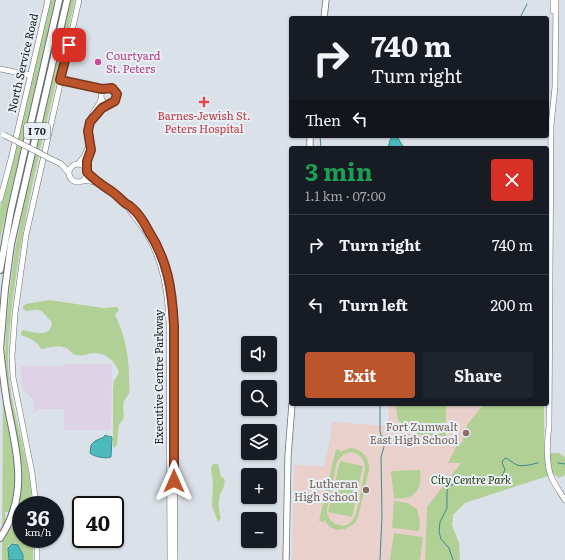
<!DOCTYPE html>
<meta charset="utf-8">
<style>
:root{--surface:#171b24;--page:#20242c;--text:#f1f3f6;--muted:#9ea1a6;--line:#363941;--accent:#bc552c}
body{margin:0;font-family:Literata,serif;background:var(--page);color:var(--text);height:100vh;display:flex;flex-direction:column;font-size:15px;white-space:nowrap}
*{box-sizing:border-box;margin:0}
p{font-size:13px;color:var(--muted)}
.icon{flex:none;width:22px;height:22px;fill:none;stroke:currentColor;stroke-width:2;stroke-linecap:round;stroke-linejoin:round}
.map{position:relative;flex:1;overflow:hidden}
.drawer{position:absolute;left:289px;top:146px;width:260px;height:260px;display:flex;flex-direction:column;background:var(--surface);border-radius:4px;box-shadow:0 1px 3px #0004}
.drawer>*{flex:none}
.banner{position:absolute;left:289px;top:16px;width:260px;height:122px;border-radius:4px;box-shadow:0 1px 3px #0004;background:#171b24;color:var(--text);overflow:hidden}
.fabs{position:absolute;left:241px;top:336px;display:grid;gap:8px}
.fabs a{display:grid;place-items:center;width:36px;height:36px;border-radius:4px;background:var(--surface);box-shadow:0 1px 3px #0004;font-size:20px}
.speed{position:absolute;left:12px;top:496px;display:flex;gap:8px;font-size:20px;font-weight:700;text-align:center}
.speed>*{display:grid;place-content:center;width:52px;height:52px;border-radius:50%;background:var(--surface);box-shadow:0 1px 3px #0004;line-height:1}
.speed small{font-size:10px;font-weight:400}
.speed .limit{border:2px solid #111;border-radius:6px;background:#fff;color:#111}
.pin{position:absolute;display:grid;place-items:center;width:34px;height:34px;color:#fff;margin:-17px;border-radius:8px;box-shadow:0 2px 6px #0006}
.me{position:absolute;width:44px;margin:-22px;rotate:0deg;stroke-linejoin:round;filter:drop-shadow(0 0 3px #0008)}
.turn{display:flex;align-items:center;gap:14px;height:84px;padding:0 16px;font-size:18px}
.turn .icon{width:52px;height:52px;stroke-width:2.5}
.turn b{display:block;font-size:28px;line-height:34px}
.then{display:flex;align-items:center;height:38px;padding:0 16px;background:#0003;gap:8px;font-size:15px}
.round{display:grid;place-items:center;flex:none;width:42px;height:42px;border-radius:4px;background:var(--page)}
.overview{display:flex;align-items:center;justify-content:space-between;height:68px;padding:0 16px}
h1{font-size:24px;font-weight:700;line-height:30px;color:#1e9e55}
.cta{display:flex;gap:8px;margin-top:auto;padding:8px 16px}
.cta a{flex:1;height:46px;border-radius:4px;background:var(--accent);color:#fff;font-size:16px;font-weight:700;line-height:46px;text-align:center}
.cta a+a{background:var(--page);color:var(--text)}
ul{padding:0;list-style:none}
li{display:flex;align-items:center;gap:12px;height:60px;padding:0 16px;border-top:1px solid var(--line)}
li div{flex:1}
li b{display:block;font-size:15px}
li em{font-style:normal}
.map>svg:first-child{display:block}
</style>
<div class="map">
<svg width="565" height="560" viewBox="0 0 565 560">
<rect width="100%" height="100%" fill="#dbe1e8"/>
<path fill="#ddd2e6" d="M65,364H112L111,430H64V409H39L34,413V401L22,388L21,366H65Z"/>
<path fill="#ead0cb" d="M389,404H544L427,507L425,560H292L294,465L324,466L330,440L332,422L388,426Z"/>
<path fill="#b1d096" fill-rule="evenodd" d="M50,0H55L0,240V208L25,111Z
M71,0H75C61,62 46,124 32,186C24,225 17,265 12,305C10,323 8,341 8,359C8,408 31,456 32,505H21V539H33V560H23C23,554 21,545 14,543L8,546L9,560H2L3,392L18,473L11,512H5L6,526L14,528L18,526C20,520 22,513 17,509L21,490V467L9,400L5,362L6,328L9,296L15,249L23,210Z
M49,300L103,308L117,307L119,310L115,315C125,335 129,356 129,378C129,383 130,389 129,393C128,396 125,399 124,401C121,410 128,418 119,424L117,444L115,448L113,446V388L114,381L119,373C116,362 107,353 94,353C88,353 82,357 76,355C72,354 69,349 66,348C57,344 50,348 41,349C37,341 30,338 21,335V332L23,330C34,332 51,339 52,322C40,311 45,308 27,311L23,309V306L26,304Z
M396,404H446V436C420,435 396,438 396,404Z
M484,404H544V453H559L565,457V475L559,478L554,474L465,503L453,515L452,525L459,543L460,560H425L427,507L461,463H448L458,443H462L467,425Z
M350,448C362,449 370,458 369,470L358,517L354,524L345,529L337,530L330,527L324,520V522L319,521L336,449L340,450V452ZM351,452C360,454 365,459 365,469C362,481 359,507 354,518C346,533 326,524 327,509L337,461L344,454Z
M340,461L363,466L352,517L328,512Z
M213,464H218L221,477L224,478C226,485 223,488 220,494C218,502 218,510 221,518L218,522L212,506L213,483L211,468Z
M420,470C423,490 414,501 394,498L391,472L393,471Z
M394,501L407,503L417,509L420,522L419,531L393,528L392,527Z
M394,533L423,537L420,560H390Z"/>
<path fill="#4cbabd" stroke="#3e8b8e" d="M392,137L398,138L404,148H388L390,140Z
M105,435L107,436L112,437L111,457C107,459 94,457 90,453L91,445L95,441L104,437Z
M12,544L18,545L23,555V560H9L8,548Z"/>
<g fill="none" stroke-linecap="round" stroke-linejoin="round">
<path stroke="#3e8b8e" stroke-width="1" d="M520,18L527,4
M320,136L321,148
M558,463L565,464
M380,560L382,516L381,457L384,447L380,431V404
M453,560L449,548L441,539L439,532L440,522L447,508V491L449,486L457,483L479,482L502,476L505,470L502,462L505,458C510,459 512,463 517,465C524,467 532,464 538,463"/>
<g stroke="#6a7076" stroke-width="6">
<path id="secondary" d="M556,0L555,87L551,125L549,426C547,438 546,464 551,476C554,484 560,492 565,500
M553,11V0
M0,69L30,75
M61,80L105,89
M101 96a8 8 0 1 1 16 0a8 8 0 1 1-16 0Z
M91,120L108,104
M53,160L61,164L69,173
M78,164L84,157L90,143
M69 173a9 9 0 1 1 18 0a9 9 0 1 1-18 0Z
M86,169C87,162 91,156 91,150C91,138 86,128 92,115C94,110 99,106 101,99
M87,172L98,183
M83,181C96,179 108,189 118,197C122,201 128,204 132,208C163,240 173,283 173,326L175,560
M0,200L11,159L48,0
M126,204C132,215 141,224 147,234C163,262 168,291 169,323L170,560
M36,505L32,473L13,377L12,356L15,314L26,235L79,0
M37,539V560"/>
</g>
<g stroke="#6a7076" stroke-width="7">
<path id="primary" d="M324,18L326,0
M310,148V136
M286,560L288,456L292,404"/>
</g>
<g stroke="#6a7076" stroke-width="8">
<path id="highway" d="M0,270L11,210L59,0
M0,350L5,289L11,244L67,0
M0,538C30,494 16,451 7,403C4,385 2,366 0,348"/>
</g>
<use href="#secondary" stroke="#fff" stroke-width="5"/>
<use href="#primary" stroke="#fff" stroke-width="5.5"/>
<use href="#highway" stroke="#fff" stroke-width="6"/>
<g stroke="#6a7076" stroke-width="6" stroke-linecap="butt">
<path id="secondary-bridge" d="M4,135L53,160"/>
</g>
<use href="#secondary-bridge" stroke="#fff" stroke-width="5"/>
</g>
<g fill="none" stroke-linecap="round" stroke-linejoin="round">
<g stroke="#7a371d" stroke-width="10">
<path id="route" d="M69,45L60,80L102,89L112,88L117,94L115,101L102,108L90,122L88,131L91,150L87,161V172C94,180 102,185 111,191C116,194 120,199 125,203C127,205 130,205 132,208C139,214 144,222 148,230C168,261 172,289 174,326V481"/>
</g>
<use href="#route" stroke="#bc552c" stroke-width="7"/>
</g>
<circle fill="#d1479c" stroke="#e8eff5" stroke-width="1.5" cx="98" cy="62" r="4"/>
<path fill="#e0444e" stroke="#e8eff5" stroke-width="1.5" d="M202 96h4v4h4v4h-4v4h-4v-4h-4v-4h4z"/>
<g fill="#8d6e63" stroke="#e8eff5" stroke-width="1.5">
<circle cx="466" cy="433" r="4"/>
<circle cx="366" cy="490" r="4"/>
</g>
<g text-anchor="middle" stroke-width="4" stroke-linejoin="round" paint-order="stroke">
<rect fill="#e8eff5" stroke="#595d61" stroke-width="1" x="24" y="123" width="26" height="16" rx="3"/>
<g font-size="10" font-weight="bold" fill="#1c1e21">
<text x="37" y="135">I 70</text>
</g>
<g font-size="11" fill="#b23c85" stroke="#e8eff5" text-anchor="start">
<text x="106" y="60">Courtyard<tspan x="106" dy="13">St. Peters</tspan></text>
</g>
<g font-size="11" fill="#1c1e21" stroke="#e8eff5">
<text transform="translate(23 63) rotate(-77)" y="4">North Service Road</text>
<text transform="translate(159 377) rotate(-90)" y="4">Executive Centre Parkway</text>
</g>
<g font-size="11" fill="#be3a42" stroke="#e8eff5">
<text x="204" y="120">Barnes-Jewish St.<tspan x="204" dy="13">Peters Hospital</tspan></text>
</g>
<g font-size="11" fill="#785e54" stroke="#e8eff5" text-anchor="end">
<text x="458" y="431">Fort Zumwalt<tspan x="458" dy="13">East High School</tspan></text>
<text x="358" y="488">Lutheran<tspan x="358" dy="13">High School</tspan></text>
</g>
<g font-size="11" font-style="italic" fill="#283e0e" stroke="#e8eff5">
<text x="471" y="484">City Centre Park</text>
</g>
</g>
</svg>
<div class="fabs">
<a><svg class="icon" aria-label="sound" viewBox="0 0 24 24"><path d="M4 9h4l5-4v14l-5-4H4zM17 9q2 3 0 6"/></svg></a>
<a><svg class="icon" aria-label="search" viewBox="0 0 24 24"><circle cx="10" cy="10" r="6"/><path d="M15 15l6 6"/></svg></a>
<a><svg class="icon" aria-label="layers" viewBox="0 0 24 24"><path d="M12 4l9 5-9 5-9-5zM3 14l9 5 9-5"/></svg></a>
<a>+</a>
<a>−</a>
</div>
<div class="speed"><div>36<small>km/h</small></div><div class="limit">40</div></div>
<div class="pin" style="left:69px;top:45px;background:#d93025"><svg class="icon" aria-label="arrive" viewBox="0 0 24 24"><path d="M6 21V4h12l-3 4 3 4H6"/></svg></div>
<svg class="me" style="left:174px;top:481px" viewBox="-20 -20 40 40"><path d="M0-17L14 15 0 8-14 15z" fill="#bc552c" stroke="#fff" stroke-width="4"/></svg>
<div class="banner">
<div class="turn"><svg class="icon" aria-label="right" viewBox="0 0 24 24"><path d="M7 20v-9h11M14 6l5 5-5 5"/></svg><div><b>740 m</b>Turn right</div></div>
<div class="then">Then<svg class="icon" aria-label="left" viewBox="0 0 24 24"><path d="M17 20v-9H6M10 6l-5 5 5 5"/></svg></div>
</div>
<section class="drawer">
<div class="overview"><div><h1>3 min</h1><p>1.1 km · 07:00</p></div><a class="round" style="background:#d93025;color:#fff"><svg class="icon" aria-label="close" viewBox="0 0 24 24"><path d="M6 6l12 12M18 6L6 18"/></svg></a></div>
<ul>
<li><svg class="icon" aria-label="right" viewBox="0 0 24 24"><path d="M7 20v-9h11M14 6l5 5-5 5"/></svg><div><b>Turn right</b></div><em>740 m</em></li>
<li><svg class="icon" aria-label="left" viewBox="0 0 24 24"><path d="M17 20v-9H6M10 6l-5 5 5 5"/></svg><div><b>Turn left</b></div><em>200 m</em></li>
</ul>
<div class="cta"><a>Exit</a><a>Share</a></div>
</section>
</div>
